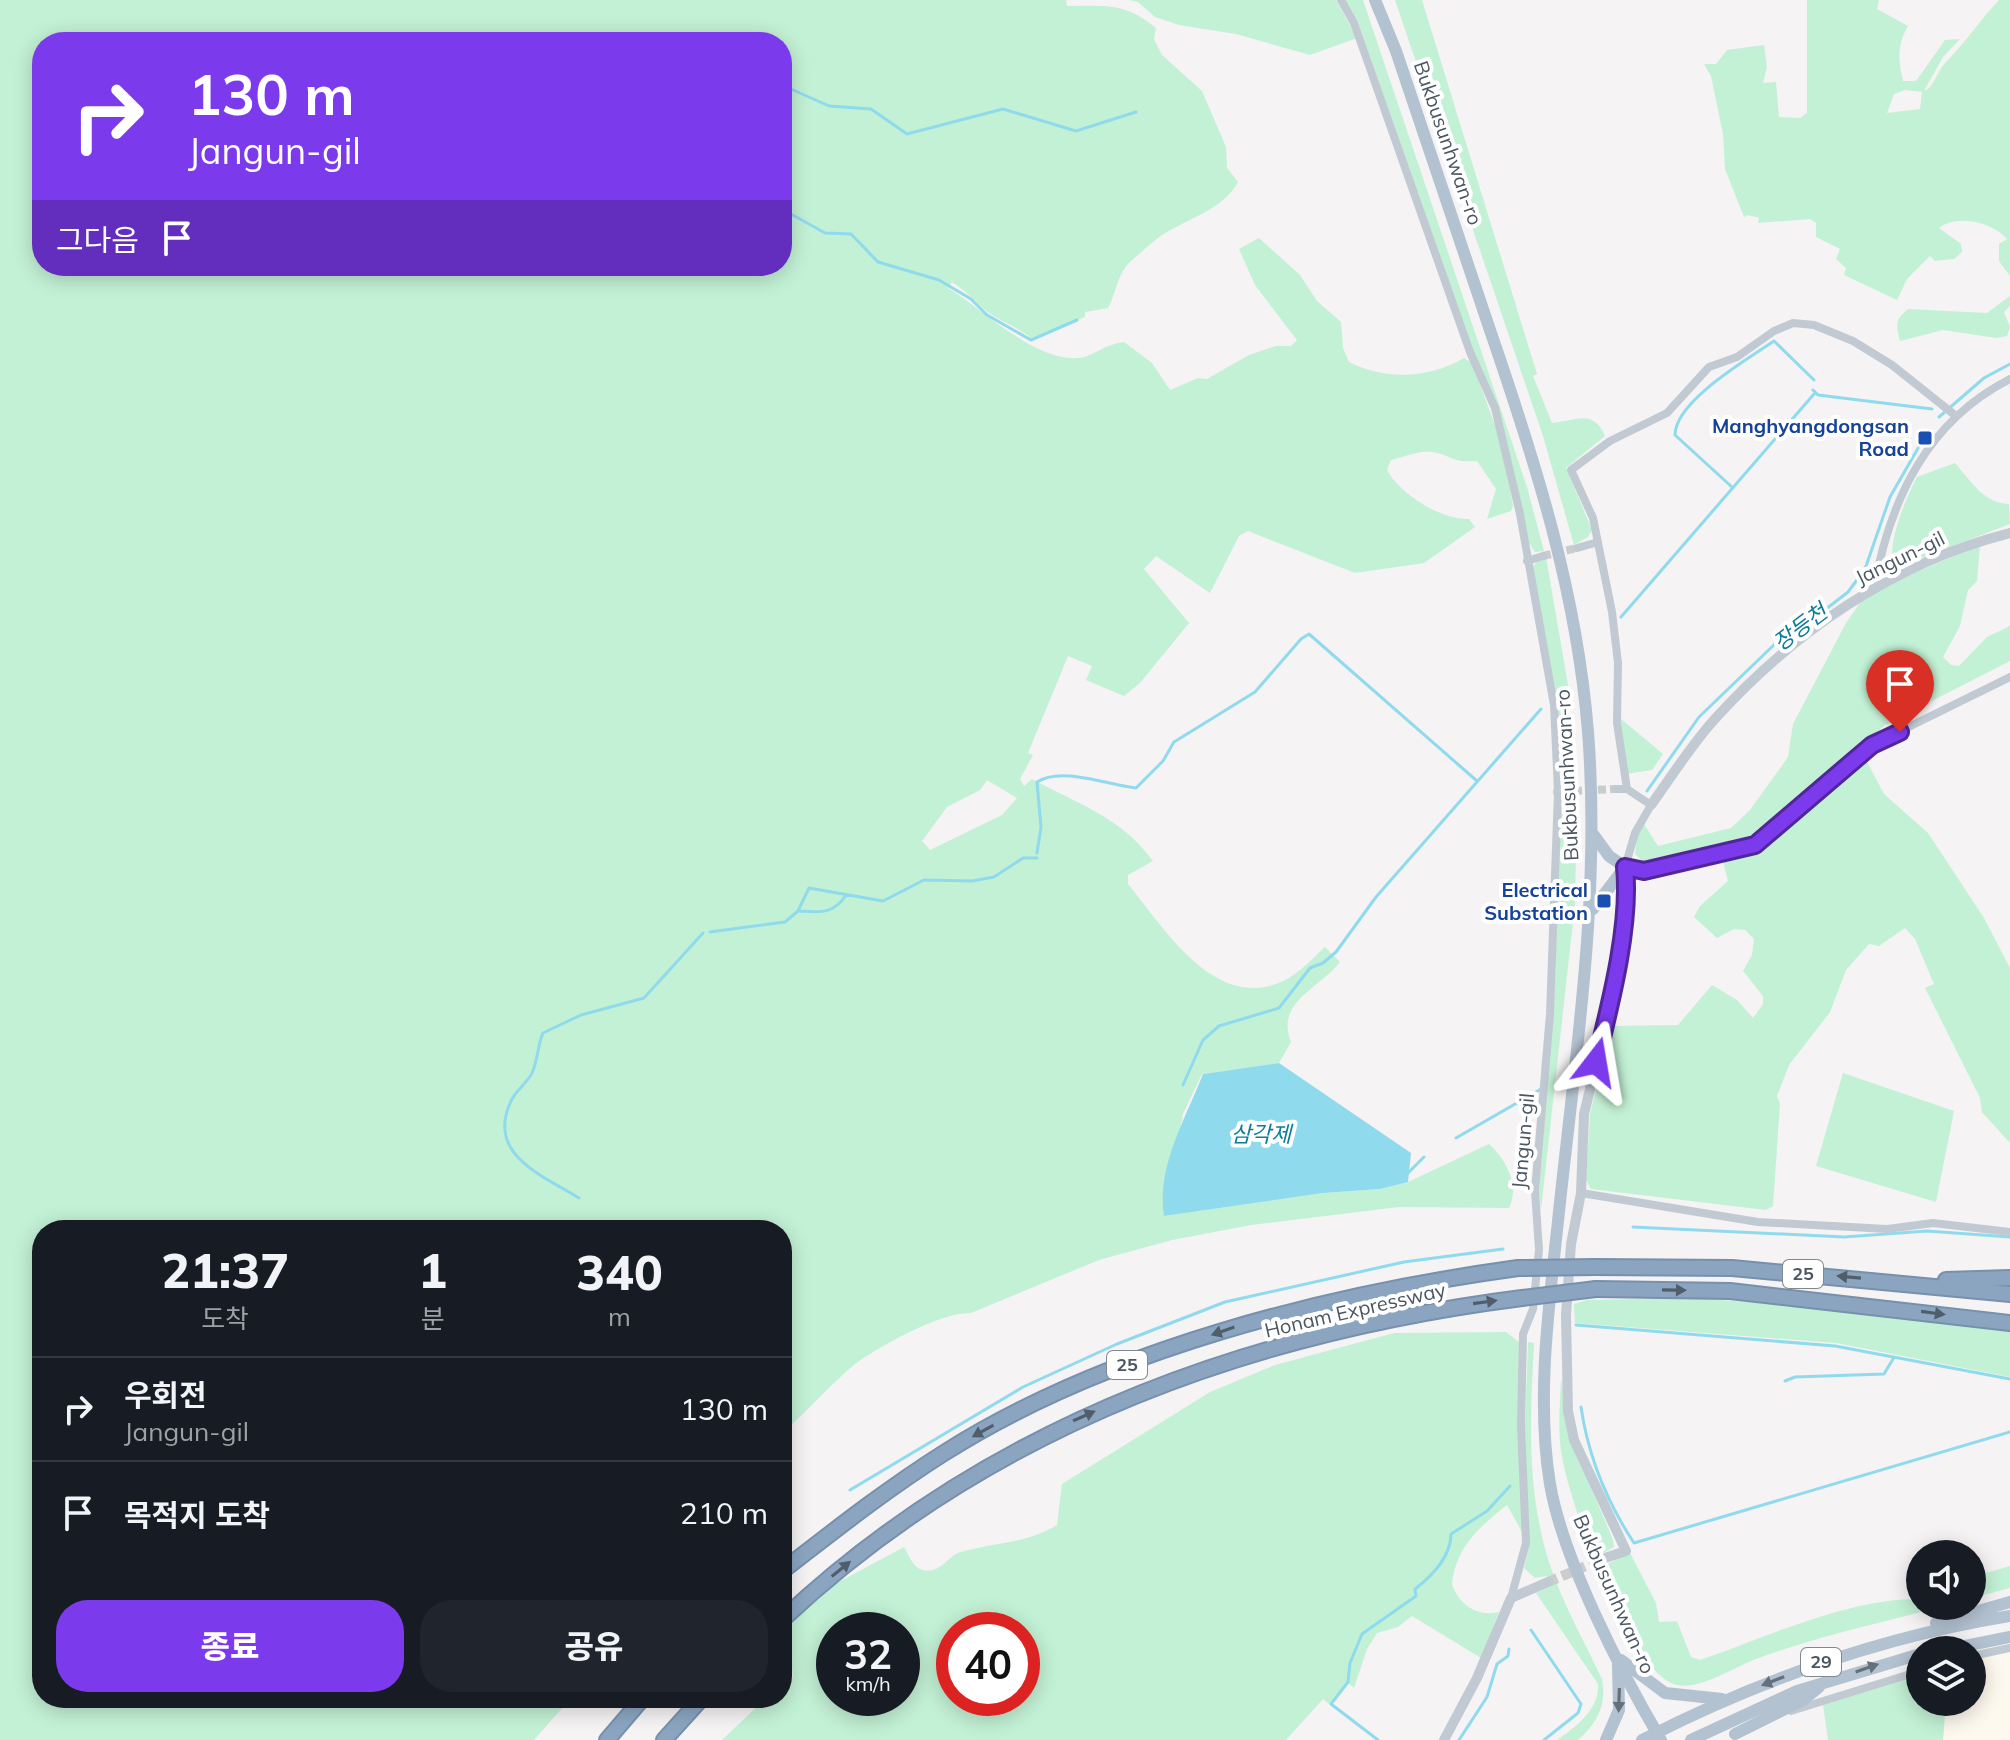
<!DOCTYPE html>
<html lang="ko">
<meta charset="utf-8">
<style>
:root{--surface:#171b24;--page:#20242c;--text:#f1f3f6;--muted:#9ea1a6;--line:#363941;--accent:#7c3aed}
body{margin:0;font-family:Mulish,"Noto Sans KR",sans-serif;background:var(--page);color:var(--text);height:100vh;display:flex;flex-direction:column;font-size:30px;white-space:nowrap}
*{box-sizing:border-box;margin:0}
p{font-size:26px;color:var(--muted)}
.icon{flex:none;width:44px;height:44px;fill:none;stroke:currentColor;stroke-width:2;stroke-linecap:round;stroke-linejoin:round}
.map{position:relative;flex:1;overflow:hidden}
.details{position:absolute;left:32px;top:1220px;width:760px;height:488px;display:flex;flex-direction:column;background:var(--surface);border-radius:32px;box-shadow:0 4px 20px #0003}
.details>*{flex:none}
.banner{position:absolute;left:32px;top:32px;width:760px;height:244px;border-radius:32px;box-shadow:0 4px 20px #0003;background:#7c3aed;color:#fff;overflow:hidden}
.controls{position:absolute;left:1906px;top:1540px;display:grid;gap:16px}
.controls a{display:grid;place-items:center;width:80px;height:80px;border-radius:50%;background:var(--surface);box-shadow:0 4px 20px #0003;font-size:40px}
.speed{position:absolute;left:816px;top:1612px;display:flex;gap:16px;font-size:40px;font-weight:700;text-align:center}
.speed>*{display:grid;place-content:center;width:104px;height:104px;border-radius:50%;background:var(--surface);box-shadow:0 4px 20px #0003;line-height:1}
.speed small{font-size:20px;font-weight:400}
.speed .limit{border:12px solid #d22;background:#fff;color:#111}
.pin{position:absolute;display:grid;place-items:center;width:68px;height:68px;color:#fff;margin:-82px -34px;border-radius:50% 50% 50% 0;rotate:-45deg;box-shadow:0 0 8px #0007}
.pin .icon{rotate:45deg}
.me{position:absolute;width:88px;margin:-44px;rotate:14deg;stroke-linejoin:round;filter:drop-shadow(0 0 6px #0008)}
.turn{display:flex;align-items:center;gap:28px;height:168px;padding:0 24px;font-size:36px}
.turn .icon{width:104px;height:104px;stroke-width:2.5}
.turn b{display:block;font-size:56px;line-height:68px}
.then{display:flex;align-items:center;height:76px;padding:0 24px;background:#0003;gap:16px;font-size:30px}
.eta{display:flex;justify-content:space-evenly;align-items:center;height:136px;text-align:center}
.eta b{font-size:48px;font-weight:800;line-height:56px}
.action{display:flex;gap:16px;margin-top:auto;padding:16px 24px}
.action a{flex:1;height:92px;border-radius:32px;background:var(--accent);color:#fff;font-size:32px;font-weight:800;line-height:92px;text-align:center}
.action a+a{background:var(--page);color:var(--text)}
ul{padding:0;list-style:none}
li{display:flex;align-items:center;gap:24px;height:104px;padding:0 24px;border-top:2px solid var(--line)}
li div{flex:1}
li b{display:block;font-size:30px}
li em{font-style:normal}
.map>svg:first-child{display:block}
</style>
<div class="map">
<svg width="2010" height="1740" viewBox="0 0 2010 1740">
<rect width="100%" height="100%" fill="#f5f3f3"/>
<path fill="#fdf9ef" d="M2010,1652V1740H1943L1946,1702H1972V1661Z"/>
<path fill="#c3f1d5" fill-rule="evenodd" d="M0,0H1066L1067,6C1107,6 1124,2 1156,28L1154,39L1162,55L1202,91L1226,147L1227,168L1238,182C1224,209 1187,219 1162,235C1151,243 1139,254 1129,263C1117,275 1116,294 1108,308L1085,312V317L1031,338C1017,327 1005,323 992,315C980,307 968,292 952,282L948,288C983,309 1035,362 1078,358C1093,357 1102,345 1124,342L1152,363L1170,390L1198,378L1207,379L1249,355L1276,346H1291L1297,340L1255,285L1239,249L1259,238L1300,275L1317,301L1341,322L1343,348L1349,362C1384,380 1429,379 1464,358L1472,363L1502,444L1513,506L1511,511L1487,519L1496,489L1477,461C1450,463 1452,455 1432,452C1419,450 1403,457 1391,460L1387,470C1400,494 1441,520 1469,519L1475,527L1424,563L1355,573L1248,531L1239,536L1210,593L1156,556L1144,569L1189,623L1140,683L1124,696L1086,680L1092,666L1068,656L1028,753L1033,755L1020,779L1024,786L1032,779C1078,804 1122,818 1153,861L1128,875V884C1162,925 1211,1007 1276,984C1295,978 1311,960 1325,947L1340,962C1319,989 1275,1002 1291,1042L1279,1063L1202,1074L1183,1114L1164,1216L1323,1193L1380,1189L1408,1182L1489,1144C1506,1159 1520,1186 1509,1208L1399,1207L1251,1225L1172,1240L1099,1260L971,1313C943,1311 877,1347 854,1365C829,1386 806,1412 782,1434V1230H42V1698H571L534,1740H0ZM42,42H782V266H42ZM987,780L1017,798L1002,815L930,850L922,841L947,807L980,790Z
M1129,0H1336L1357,38L1310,55L1236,34L1179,25L1155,17L1138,2Z
M1345,0H1363L1527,487L1544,551L1535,552L1528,541L1498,408L1473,351L1358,22Z
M1395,0H1422L1537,374L1533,376L1552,423C1576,421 1593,408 1605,436L1566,468L1592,530L1588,537L1574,545L1543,436Z
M1807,0H1879L1877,9L1908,26C1897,45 1898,60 1903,81H1916L1945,40L1960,39L1943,57L1924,91C1935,86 1937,71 1946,62C1965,43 1980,20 1999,0H2010V276L1999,261V244L2007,239C1992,222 1957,214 1939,228L1961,244L1962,252L1954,259L1935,261L1930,256L1907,279L1897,300L1844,275L1846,268L1836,259L1840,249L1816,237V223L1810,219L1758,223L1759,218L1748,215L1744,217L1725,169L1723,134L1711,76L1704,64H1716L1727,50L1764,45L1767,67L1763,83L1776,82L1779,117L1800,118L1807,113ZM1905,90L1922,92L1920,109L1887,113L1894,94Z
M2010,296V306L2004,312L2010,327L2007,336L1997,338L1943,330L1900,341C1896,326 1895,319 1908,309L1987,313Z
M1955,463C1971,481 1983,503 2009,504L2010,524L1895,568C1884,548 1907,496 1917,477Z
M1980,545L1977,581L1968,590L1960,626L1943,657L1951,665L1959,666L1987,637L2010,626V661L1885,725L1753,840L1686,858L1650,863L1643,862L1635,854L1637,835L1644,824L1658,846L1731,828L1750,810L1788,757L1793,724L1846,623L1862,600L1875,590Z
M1546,557L1568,685L1576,787L1566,786L1560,779L1532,569L1538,559Z
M1620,718L1663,754L1652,770L1627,774Z
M1867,762L1884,794L1928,833L1984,918L2010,968V1143L1982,1112L1980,1098L1925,988L1934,984L1915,939L1905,928L1879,946L1869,944L1846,970L1830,1012L1789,1065L1777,1096L1780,1104L1773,1206L1766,1210L1591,1189L1586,1180L1590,1114L1611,1026L1678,1025L1712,985L1737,1000L1753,1018L1763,1004V996L1743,971L1752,955L1754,939L1745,930L1734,929L1717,938L1694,917L1700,906L1728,881L1723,861L1759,853Z
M1577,794L1575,904L1541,1210L1539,1192L1555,988L1560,804L1566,796Z
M1843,1073L1954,1111L1936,1202L1816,1166Z
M1688,1298L1765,1303L2010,1330V1377L1836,1343L1575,1323L1574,1304L1587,1300Z
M1506,1332L1519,1342L1522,1532L1507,1505C1479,1527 1456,1547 1452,1584C1459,1605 1477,1617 1499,1612L1481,1658L1412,1616L1398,1627L1377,1633L1367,1649L1354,1688L1347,1682L1329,1704L1323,1699L1286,1740H722L766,1698H782V1683L793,1677C793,1660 782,1648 782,1631L837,1583L904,1547C909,1555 913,1568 923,1570C941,1574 947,1556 961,1552C994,1542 1026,1544 1057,1525L1062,1484L1210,1392L1275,1365L1394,1333ZM834,1630H902V1698H834ZM954,1630H1022V1698H954Z
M1528,1342L1534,1343C1530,1419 1526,1495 1551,1568C1564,1606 1585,1643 1602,1679C1607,1706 1597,1723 1578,1740H1557C1575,1728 1600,1709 1598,1684L1536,1593L1550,1586L1547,1576L1535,1578L1524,1568L1529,1546L1525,1425Z
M1561,1379L1572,1442L1613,1540L1614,1547L1602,1554L1607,1564L1630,1553L1656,1603L1659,1622L1677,1621L1691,1657L1700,1660C1766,1637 1850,1598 1920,1599V1606H1944C1880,1623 1813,1637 1751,1661C1732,1669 1698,1690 1677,1685C1628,1673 1568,1499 1561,1451C1558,1428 1560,1402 1561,1379Z
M2010,1566V1588L1972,1598L1973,1577Z
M1920,1675V1702H1946L1943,1740H1828L1823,1705Z"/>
<path fill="#90daee" d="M1279,1063L1411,1153L1408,1182L1380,1189L1323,1193L1164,1216C1156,1167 1186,1118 1203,1074Z"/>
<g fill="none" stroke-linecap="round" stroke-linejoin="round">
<path stroke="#90daee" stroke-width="3" d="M782,85L829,106L871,109L907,134L1003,109L1076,131L1136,112
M782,209L825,233L851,234L878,262L939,280L971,299L987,315L1031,340L1077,320
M1813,390L1818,395L1932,409
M1939,417L1984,378L2010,364
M1733,488L1675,435C1675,401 1748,359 1774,341L1814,380
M1621,617L1814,394
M1647,791L1699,717L1778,641L1799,630L1848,592L1865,569L1890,497L1921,443
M1037,853L1041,827L1037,782C1061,766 1108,785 1136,788L1163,761L1174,742L1255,692L1301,639L1309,634L1477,781
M798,911C820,912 833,915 846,895
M710,932L785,922L798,911L809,888L883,901L924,880L972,881L994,877L1023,858H1037
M1183,1085L1203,1040L1219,1026L1279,1008L1310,968L1323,963L1336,952L1376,897L1541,709
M1456,1138L1541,1089
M1407,1174L1424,1157
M579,1198C542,1175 484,1154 512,1099C517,1090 526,1083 531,1075C538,1063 537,1046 543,1033L581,1015L644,998L703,933
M1633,1227L1844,1237L1927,1231L2010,1237
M1576,1325L1835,1346L2010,1379
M1785,1381L1795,1377L1884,1374L1893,1359
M1581,1407C1588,1455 1607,1502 1634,1543L2010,1432
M850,1490L1023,1387L1117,1344L1225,1302L1404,1262L1503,1249
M1531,1630L1581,1704L1578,1713L1544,1740
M1378,1740L1331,1704L1348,1682L1350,1663L1362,1634L1416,1596L1415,1589C1432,1576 1451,1556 1451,1534L1487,1511L1510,1486
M1459,1740L1487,1697L1497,1664L1508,1656L1509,1649"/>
<path stroke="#caccce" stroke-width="8" stroke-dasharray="8 4" stroke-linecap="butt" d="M1543,556L1577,548
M1574,791L1616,789"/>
<path stroke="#caccce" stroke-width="10" stroke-dasharray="10 5" stroke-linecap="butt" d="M1548,1582L1605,1558"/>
<g stroke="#7690ad" stroke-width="18">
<path id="motorway" d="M1595,1267L1732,1268L2010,1294
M1946,1280L2010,1278
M1596,1289L1730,1291L2010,1323
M782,1571C835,1530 887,1489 944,1453C1106,1350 1328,1294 1518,1268
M782,1620C987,1427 1246,1333 1522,1298
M607,1740L643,1698
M664,1740L702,1698"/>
</g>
<path stroke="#c1cad2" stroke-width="8" d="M1341,0L1354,23L1470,352L1495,408L1520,514L1554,705L1558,792L1550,1014L1535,1191L1539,1250L1533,1309L1523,1334L1521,1425L1526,1543L1511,1598
M1577,548L1598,542
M1527,561L1543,556
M1874,588C1890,500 1927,421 2010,379
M1616,789H1627L1651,805L1635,833L1625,867L1644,871L1755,845L1872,745L2010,677
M1627,789L1617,723L1618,663L1612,612L1593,518L1571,470L1610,441L1667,413L1709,367L1737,357L1774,331L1793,323L1814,325L1853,341L1892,365L1956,416
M1581,1193L1758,1222L1887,1229L1933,1223L2010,1232
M1972,1656L2010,1648
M1791,1711L1920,1671"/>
<path stroke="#c1cad2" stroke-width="10" d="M1558,792L1574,791
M1651,805C1671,777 1690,747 1713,721C1792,633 1894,562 2010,533
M1605,1558L1626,1551L1574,1440L1568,1411L1566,1315L1571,1244L1581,1193L1584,1114L1615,986L1628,892L1625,867
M1444,1740L1477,1678L1511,1598L1548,1582"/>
<path stroke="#b3c2d1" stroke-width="12" d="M1375,0L1396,51C1428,145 1459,239 1491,333C1536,464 1577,593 1588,732C1601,896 1575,1058 1558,1221C1549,1306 1536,1399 1550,1484C1563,1560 1621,1672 1661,1740
M1593,909L1625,867L1609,856L1593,834
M1936,1623L2010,1602
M1945,1650L2010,1637
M1621,1660L1665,1693L1722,1699
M1735,1734L1803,1700L1819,1687
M1606,1740L1619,1710L1618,1664
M1642,1740C1759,1680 1880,1637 2010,1616
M1691,1740L1797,1691L1920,1654"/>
<use href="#motorway" stroke="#8ba5c1" stroke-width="14"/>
<g stroke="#7690ad" stroke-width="18" stroke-linecap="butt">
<path id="motorway-bridge" d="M1518,1268L1595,1267
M1522,1298L1596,1289"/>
</g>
<use href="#motorway-bridge" stroke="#8ba5c1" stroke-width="14"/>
</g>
<defs><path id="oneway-solid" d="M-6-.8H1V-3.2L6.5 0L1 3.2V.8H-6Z" transform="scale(2)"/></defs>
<g fill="#505e6b">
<use href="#oneway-solid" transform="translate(1849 1277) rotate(-175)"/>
<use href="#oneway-solid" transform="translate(1674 1290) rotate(1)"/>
<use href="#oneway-solid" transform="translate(1485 1302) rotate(-8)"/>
<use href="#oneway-solid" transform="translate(1933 1313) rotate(8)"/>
<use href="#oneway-solid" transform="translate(1223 1331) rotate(161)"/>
<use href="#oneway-solid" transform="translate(1084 1416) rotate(-24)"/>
<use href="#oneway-solid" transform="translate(983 1431) rotate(151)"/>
<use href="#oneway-solid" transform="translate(841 1569) rotate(-39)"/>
</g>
<g fill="#64717d">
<use href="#oneway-solid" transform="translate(1867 1668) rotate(-19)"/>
<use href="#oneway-solid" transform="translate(1773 1681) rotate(159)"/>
<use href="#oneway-solid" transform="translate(1619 1700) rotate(92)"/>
</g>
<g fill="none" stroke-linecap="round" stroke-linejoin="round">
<g stroke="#51269a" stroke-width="20">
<path id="route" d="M1596,1062C1610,1005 1631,925 1625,867L1644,871L1755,845L1872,745L1900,732"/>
</g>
<use href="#route" stroke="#7c3aed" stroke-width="14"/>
</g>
<g fill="#1a4fb4" stroke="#fff" stroke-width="3">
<rect x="1917" y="430" width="16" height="16" rx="4"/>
<rect x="1596" y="893" width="16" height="16" rx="4"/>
</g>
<g text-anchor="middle" stroke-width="8" stroke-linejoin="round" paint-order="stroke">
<g fill="#fff" stroke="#808990" stroke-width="2">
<rect x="1783" y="1260" width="40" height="28" rx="6"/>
<rect x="1107" y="1351" width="40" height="28" rx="6"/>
<rect x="1801" y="1648" width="40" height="28" rx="6"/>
</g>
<g font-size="18" font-weight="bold" fill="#4a5661">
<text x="1803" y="1280">25</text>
<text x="1127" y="1371">25</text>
<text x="1821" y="1668">29</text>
</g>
<g font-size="20" fill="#4a5661" stroke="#fff">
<text transform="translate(1448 143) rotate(71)" y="7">Bukbusunhwan-ro</text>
<text transform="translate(1900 558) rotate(-26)" y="7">Jangun-gil</text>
<text transform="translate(1567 775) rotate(-93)" y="7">Bukbusunhwan-ro</text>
<text transform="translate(1523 1141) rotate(-85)" y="7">Jangun-gil</text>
<text transform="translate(1355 1310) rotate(-13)" y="7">Honam Expressway</text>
<text transform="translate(1614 1594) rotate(66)" y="7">Bukbusunhwan-ro</text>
</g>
<g font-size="20" font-weight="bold" fill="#164399" stroke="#fff" text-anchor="end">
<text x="1909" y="433">Manghyangdongsan<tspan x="1909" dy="23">Road</tspan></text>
<text x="1588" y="897">Electrical<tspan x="1588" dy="23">Substation</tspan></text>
</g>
<g font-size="22" font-style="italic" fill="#0c7c9b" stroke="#fff">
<text transform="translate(1800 627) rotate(-37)" y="8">장등천</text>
<text x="1261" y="1142">삼각제</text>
</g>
</g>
</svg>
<div class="controls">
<a><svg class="icon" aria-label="sound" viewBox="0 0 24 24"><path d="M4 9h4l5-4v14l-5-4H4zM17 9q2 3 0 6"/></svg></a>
<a><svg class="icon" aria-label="layers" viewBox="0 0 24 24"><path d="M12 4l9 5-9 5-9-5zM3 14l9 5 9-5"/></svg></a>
</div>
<div class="speed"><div>32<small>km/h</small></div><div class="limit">40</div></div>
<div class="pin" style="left:1900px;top:732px;background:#d93025"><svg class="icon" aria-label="arrive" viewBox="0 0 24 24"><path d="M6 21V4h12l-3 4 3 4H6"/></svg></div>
<svg class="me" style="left:1596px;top:1062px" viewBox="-20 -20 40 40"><path d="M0-17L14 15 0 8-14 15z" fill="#7c3aed" stroke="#fff" stroke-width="4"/></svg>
<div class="banner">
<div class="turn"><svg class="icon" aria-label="right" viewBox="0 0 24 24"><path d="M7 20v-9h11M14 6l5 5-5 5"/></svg><div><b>130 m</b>Jangun-gil</div></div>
<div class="then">그다음<svg class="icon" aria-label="arrive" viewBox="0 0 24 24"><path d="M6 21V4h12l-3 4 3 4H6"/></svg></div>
</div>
<section class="details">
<div class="eta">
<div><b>21:37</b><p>도착</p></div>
<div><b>1</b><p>분</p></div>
<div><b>340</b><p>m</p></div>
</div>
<ul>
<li><svg class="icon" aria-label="right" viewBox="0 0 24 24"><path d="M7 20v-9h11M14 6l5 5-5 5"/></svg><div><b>우회전</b><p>Jangun-gil</p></div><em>130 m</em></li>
<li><svg class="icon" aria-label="arrive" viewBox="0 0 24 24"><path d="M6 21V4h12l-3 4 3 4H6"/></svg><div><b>목적지 도착</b></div><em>210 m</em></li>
</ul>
<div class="action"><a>종료</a><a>공유</a></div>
</section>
</div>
